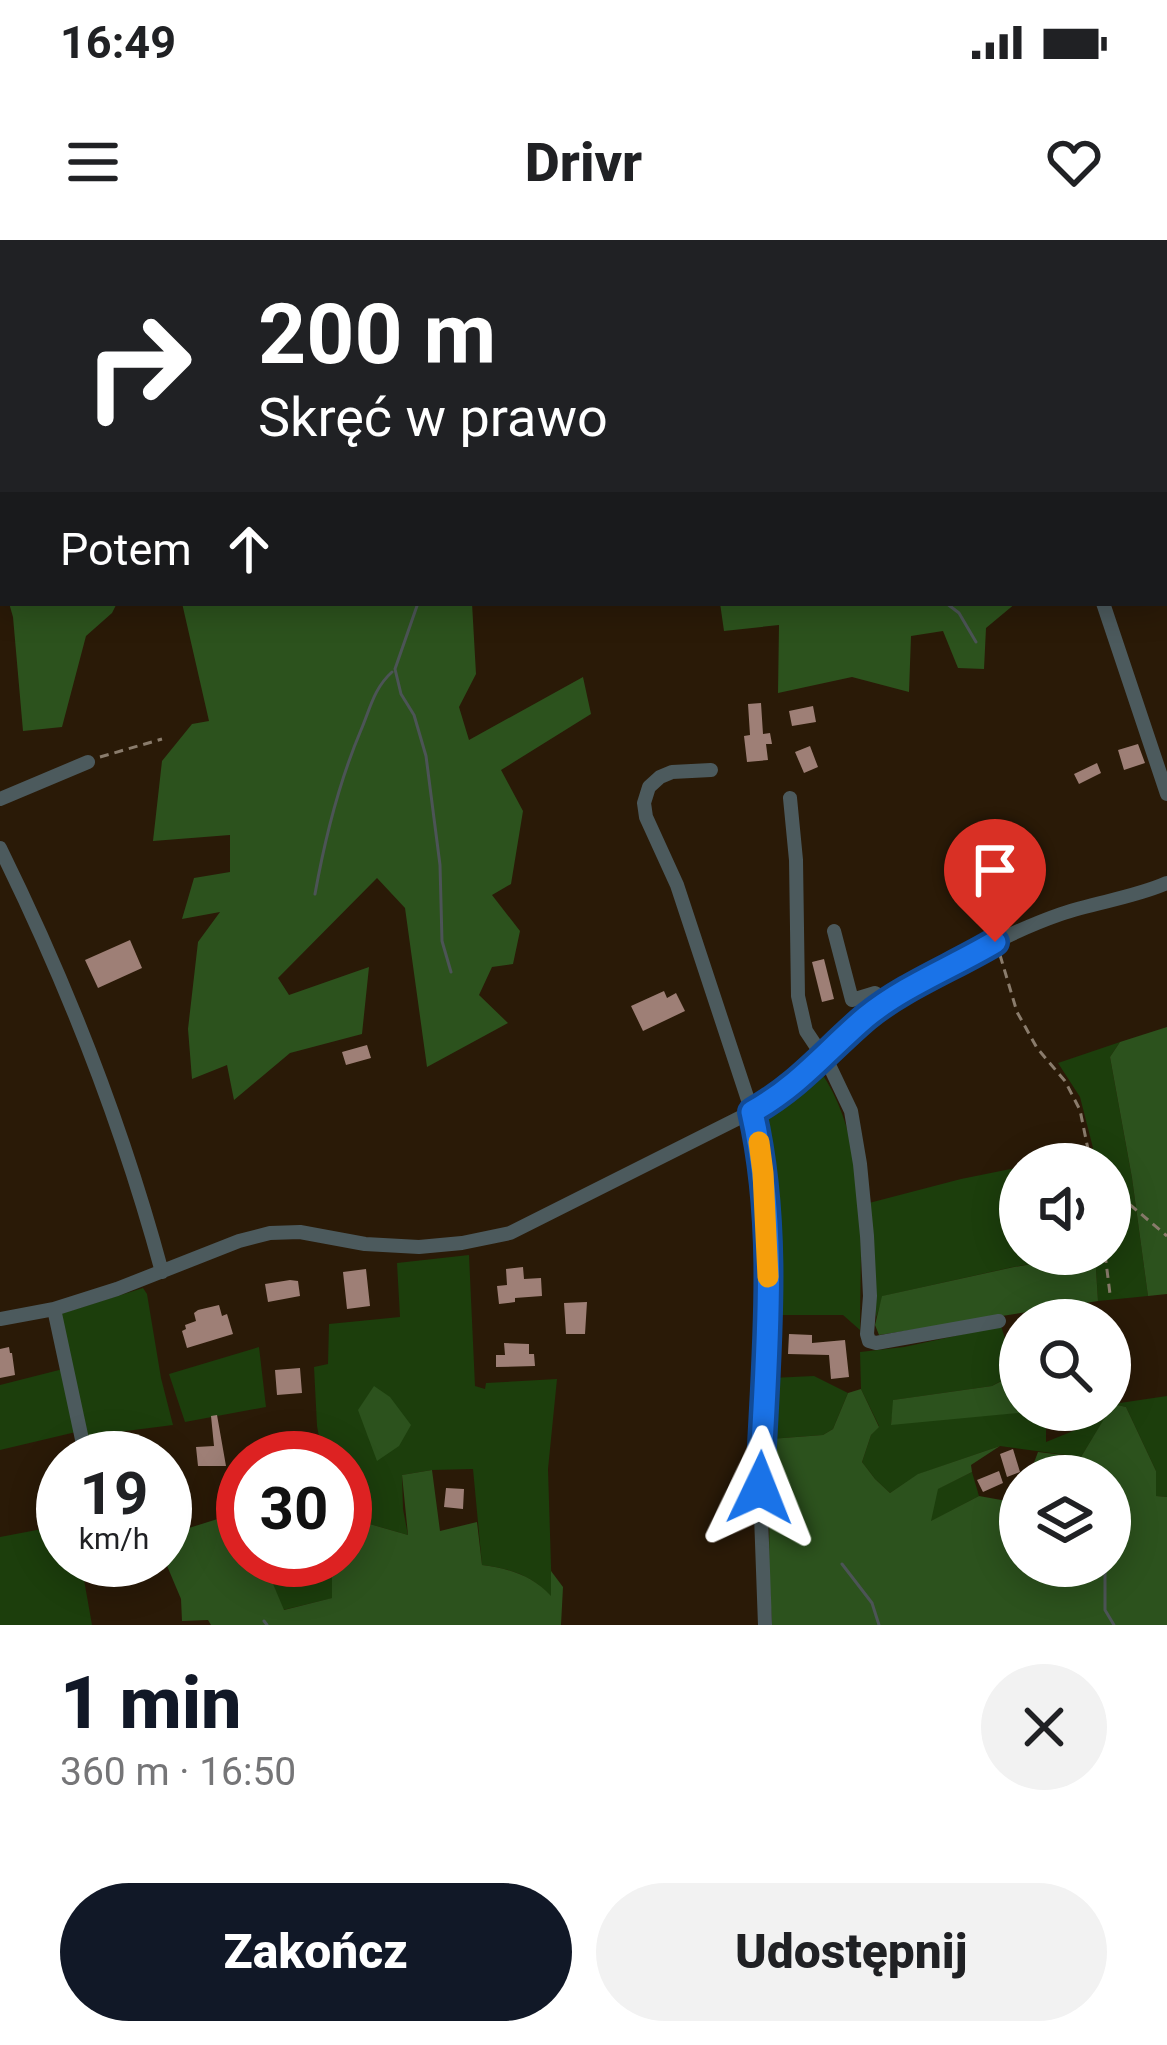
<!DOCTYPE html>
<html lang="pl">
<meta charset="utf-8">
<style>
:root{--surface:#fff;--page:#f2f2f2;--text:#202124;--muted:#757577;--accent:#111827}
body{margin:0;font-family:Roboto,sans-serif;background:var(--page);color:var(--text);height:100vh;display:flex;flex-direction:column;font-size:45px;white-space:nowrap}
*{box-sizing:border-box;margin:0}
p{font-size:39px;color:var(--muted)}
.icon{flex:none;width:66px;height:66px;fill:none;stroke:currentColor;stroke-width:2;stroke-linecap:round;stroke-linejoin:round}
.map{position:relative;height:1385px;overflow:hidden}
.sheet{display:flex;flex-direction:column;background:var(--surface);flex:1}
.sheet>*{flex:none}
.guide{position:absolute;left:0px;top:0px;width:1167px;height:366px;box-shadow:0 6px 30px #0003;background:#202124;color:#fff;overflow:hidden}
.fabs{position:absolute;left:999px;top:903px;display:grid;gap:24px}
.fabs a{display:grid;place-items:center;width:132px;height:132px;border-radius:50%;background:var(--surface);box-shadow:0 6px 30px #0003;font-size:60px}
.speed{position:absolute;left:36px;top:1191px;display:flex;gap:24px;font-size:60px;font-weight:700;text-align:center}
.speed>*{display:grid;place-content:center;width:156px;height:156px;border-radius:50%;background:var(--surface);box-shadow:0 6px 30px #0003;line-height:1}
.speed small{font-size:30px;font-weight:400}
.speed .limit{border:18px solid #d22;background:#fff;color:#111}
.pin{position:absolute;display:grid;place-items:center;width:102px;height:102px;color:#fff;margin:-123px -51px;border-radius:50% 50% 50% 0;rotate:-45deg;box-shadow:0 0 12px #0007}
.pin .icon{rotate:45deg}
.me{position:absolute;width:132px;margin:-66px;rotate:2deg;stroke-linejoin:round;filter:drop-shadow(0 0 9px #0008)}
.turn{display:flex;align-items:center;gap:42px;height:252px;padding:0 60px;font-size:54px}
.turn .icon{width:156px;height:156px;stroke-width:2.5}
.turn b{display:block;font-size:84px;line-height:102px}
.then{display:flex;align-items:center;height:114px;padding:0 60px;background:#0003;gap:24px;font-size:45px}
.round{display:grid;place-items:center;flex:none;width:126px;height:126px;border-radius:63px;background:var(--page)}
.head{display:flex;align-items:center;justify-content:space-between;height:204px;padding:0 60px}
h1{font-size:72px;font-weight:800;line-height:90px;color:var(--accent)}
.button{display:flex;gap:24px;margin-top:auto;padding:24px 60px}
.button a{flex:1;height:138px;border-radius:72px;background:var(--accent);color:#fff;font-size:48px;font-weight:800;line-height:138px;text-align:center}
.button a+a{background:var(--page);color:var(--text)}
.status{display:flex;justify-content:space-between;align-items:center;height:84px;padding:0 60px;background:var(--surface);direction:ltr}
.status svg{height:33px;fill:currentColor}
header{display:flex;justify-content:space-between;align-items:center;height:156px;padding:0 60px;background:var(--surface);font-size:54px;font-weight:800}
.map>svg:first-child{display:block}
</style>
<div class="status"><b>16:49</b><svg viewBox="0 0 49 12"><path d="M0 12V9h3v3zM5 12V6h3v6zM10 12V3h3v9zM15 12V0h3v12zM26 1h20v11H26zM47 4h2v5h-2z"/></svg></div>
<header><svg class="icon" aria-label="menu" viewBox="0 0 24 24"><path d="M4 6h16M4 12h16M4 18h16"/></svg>Drivr<svg class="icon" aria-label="heart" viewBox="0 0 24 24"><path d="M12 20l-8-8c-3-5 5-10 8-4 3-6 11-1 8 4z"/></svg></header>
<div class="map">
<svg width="1167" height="1385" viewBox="0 0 1167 1385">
<rect width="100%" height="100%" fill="#2a1a07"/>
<path fill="#1c3e0c" d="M1120,802L1110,817L1132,938L1148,1056L1098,1061L1095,1014H1110V924H1039L1081,916L1093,908L1080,857L1058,823Z
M821,832C870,905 860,1005 860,1090L843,1075H773L761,878Z
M1020,927V1014H1091L1013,1027L883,1056L876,1078L869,963L961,939Z
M469,1015L475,1146L485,1149L486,1143L557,1139L548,1229L552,1358C534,1336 509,1328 482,1325L473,1229L432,1230L402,1235L403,1269L408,1295L345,1277V1218H323L317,1186L314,1127L328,1124L329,1084L400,1077L397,1023Z
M143,1048L147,1054L161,1138L173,1185L87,1196L60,1074Z
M1001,1086L1020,1145L1014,1134L992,1146L894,1160L891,1184L1046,1170V1202L1105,1178L1081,1217L1000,1206L919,1234L890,1253L875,1239L862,1222L871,1195L879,1186L861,1149L860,1112L904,1107Z
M259,1107L266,1167L185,1182L169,1134Z
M63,1129L76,1192L0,1210V1145Z
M814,1136L848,1153L833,1189L823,1195L770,1199L771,1138Z
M1167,1156V1257L1156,1256V1231L1126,1167L1113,1164Z
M972,1232L979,1256L930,1282L937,1249Z
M63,1285V1320H89L83,1334L92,1385H0V1297Z
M263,1320H332L333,1358L283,1370Z"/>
<path fill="#2c521d" d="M0,0H208L210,3H3V347L0,338Z
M521,0H1167V202L1164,201V3H522Z
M9,363H117L112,373L86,396L62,487L23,491L13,377Z
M182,363H472L476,434L459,467L469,500L583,437L591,474L501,530L523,571L511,644L492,655L520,691L513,724L492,727L479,755L508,783L427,827L405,668L377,638L278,738L289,755L369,727L362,794L290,813L234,860L227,825L192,839L188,789L198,702L220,672L182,679L194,638L230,632V595L153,601L162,521L192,484L209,481Z
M720,363H1016L986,388L984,429L958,428L943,391L911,396L909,452L852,437L778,453L779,385L724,391Z
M1167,787V1054L1148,1056L1132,938L1110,817L1120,802Z
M1095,1014L1098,1061L879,1095L875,1085L882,1056L1014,1027Z
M1015,1134L1020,1145V1170L1029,1172L891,1185L893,1160L992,1146Z
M374,1146L390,1157L411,1185L399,1206L377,1221L358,1170Z
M861,1149L879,1187L871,1195L862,1222L875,1239L890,1253L918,1234L1000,1206L971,1225L972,1232L938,1249L931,1281L979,1256L1018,1263L1020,1261V1326H1110V1236H1029L1038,1212L1081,1217L1113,1164L1126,1167L1156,1231V1256L1167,1257V1385H772L769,1333L770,1199L823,1195L833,1189L848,1153Z
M432,1230L440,1291L477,1282L482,1325C508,1328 533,1336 551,1356V1331L563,1347L561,1385H211L208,1380L182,1381L181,1359L165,1321L173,1293L243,1271V1320H263L284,1370L332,1358V1320H345V1277L408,1295L402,1235Z"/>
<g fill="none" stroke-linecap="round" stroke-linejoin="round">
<path stroke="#4c5456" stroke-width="3" d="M22,0L23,3
M313,0V3
M1034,3L1036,0
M3,136V142
M418,363L395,429L401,454L414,475L426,516L440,625L442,701L451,732
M946,363L959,373L976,402
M315,654C325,598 339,542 361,490C370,469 374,448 392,432
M842,1324L872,1363L879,1385
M1105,1326V1370L1114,1385
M264,1381L267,1385"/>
</g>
<path fill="#9e7f76" d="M761,463L763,494L770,493L772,504H766L768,520L747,522L744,496L750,495L748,464Z
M813,466L816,482L792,486L789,471Z
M1138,504L1145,523L1124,530L1118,510Z
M810,506L818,527L804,533L795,512Z
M1097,523L1101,533L1079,544L1074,534Z
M130,700L142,728L98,748L85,720Z
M824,719L834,759L822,762L812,722Z
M664,751L667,758L676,753L685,771L643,791L631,766Z
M367,805L371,818L346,825L342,812Z
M523,1027L524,1039L541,1038L542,1056L515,1058V1062L499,1064L497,1046L507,1045L506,1029Z
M366,1029L370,1066L347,1069L343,1032Z
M290,1040L298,1041L300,1056L268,1062L265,1044Z
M587,1062L585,1094H566L564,1063Z
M219,1065L222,1076L227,1074L233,1094L187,1108L182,1091L186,1089L185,1085L196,1081L194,1073L198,1070Z
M789,1094L812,1095V1103L845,1100L849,1137L831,1139L829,1115L788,1114Z
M504,1103L529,1104V1114H534L535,1126L496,1127V1115H505Z
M9,1107L10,1113H12L15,1135L0,1138V1109Z
M300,1128L302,1153L277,1155L275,1130Z
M217,1175L226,1226H198L196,1207L214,1206L211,1176Z
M1013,1209L1020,1232L1007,1237L1000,1214Z
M999,1231L1003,1243L983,1252L977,1240Z
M446,1248L464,1249L463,1269L444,1267Z"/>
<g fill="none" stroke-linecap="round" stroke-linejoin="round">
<path stroke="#8a7c6c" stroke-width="3" stroke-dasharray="9 6" stroke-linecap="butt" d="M100,517L162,499
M1000,715L1017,772L1037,808L1065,841L1080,870L1091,924
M1090,915L1097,924
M1110,942L1128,963L1167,996
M1105,1014L1110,1054"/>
<path stroke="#4c5a5d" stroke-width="14" d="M1103,363L1167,554
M711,530L672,532L660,537L649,547L644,563L646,577L677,645L752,872L763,933L769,1023L760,1248L765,1385
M790,558L796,620L798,756L806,791L830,827L851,871L860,924L867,996L870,1056L867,1094L869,1101L876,1103L999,1081
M0,559L88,522
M0,608C68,746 122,884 162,1032
M834,691L852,760L875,753L887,763
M54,1069L86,1218
M0,1079L54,1069L117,1049L239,1001L270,993L300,992L365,1004L419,1007L462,1003L510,993L771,862C814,832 846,789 890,761C940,730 1006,693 1061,674C1096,662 1133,658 1167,643
M97,1320V1321"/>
</g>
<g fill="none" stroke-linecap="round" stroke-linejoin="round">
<g stroke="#114b97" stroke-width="30">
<path id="route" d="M760,1248C765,1123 780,994 752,872C800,845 826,811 866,777C904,746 953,727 995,702"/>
</g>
<use href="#route" stroke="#1a73e8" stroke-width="21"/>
<path stroke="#f59e0b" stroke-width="21" d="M759,902L763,933L768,1037"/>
</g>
</svg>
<div class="fabs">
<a><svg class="icon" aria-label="sound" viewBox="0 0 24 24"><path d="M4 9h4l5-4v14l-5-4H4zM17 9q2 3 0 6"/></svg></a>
<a><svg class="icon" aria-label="search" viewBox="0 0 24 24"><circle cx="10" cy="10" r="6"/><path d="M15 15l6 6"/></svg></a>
<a><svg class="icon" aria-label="layers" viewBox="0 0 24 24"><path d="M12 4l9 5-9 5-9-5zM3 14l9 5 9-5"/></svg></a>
</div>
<div class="speed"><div>19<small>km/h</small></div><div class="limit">30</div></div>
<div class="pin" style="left:995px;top:702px;background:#d93025"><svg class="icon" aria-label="arrive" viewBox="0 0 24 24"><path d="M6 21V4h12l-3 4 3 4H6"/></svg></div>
<svg class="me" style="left:760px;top:1248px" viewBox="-20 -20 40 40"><path d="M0-17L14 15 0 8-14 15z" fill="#1a73e8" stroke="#fff" stroke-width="4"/></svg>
<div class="guide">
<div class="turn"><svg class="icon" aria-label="right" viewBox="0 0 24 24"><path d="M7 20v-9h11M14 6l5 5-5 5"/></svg><div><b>200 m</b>Skręć w prawo</div></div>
<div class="then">Potem<svg class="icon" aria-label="ahead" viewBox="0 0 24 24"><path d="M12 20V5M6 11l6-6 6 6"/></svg></div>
</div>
</div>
<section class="sheet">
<div class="head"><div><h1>1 min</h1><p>360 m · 16:50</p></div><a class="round"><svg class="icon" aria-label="close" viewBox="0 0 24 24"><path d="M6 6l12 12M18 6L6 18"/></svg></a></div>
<div class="button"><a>Zakończ</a><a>Udostępnij</a></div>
</section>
